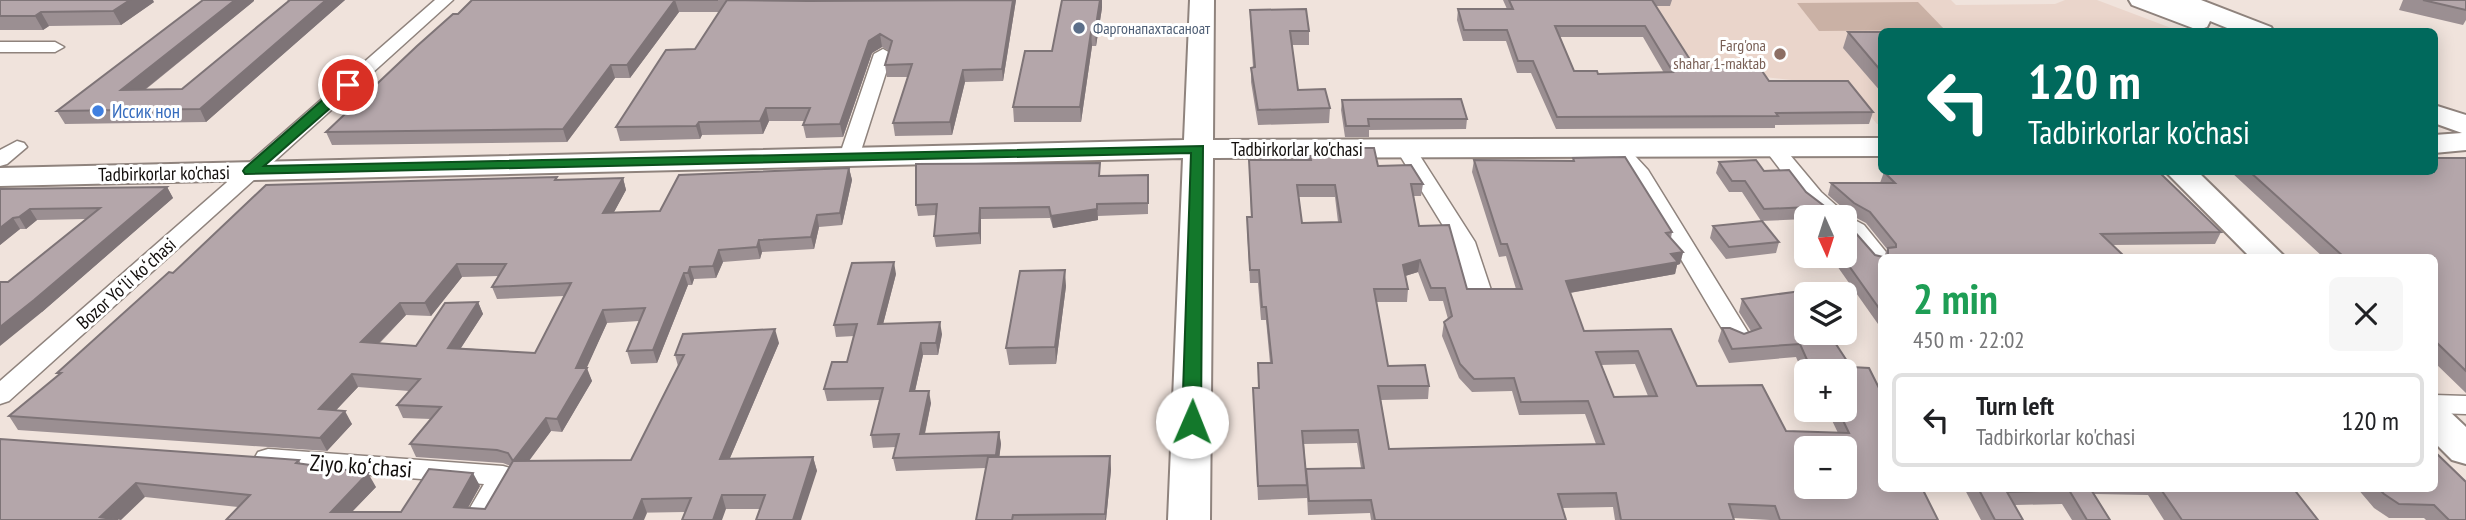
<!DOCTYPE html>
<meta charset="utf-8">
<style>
:root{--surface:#fff;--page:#f6f6f6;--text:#202124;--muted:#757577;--line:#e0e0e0}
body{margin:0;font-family:"PT Sans Narrow",sans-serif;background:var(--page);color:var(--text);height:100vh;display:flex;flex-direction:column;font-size:26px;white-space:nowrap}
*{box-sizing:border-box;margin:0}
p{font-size:23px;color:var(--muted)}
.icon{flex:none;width:38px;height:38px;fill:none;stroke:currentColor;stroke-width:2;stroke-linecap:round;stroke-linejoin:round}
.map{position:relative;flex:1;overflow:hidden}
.panel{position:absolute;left:1878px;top:254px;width:560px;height:238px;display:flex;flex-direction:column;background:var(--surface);border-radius:10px;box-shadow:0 4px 18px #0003}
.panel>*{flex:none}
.guide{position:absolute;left:1878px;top:28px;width:560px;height:147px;border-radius:10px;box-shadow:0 4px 18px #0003;background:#00695c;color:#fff;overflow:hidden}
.needle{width:46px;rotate:177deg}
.tools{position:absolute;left:1794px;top:205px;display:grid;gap:14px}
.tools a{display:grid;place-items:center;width:63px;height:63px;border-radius:10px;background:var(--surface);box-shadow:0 4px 18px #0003;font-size:35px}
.pin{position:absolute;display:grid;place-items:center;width:60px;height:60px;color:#fff;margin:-30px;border:4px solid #fff;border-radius:50%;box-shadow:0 2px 7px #0007}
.me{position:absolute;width:77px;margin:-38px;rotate:1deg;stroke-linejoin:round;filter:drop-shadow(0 0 5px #0008)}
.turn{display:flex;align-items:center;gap:24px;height:147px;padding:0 35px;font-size:32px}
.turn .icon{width:91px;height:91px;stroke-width:2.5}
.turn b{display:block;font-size:49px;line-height:60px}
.round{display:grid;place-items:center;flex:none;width:74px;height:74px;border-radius:10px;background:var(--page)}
.summary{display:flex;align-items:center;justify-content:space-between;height:119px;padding:0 35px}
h1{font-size:42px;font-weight:600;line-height:52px;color:#1e9e55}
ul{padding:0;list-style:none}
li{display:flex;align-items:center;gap:21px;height:94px;margin:0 14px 10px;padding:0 21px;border:4px solid var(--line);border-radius:10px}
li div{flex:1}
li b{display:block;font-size:26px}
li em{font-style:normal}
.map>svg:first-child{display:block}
</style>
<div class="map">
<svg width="2466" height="520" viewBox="0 0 2466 520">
<rect width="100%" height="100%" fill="#f0e3dc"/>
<path fill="#ead5cb" d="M1629,0H1951L1956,5L2055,4L2065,0H2097L2179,31L1881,32V124H1877L1845,86L1755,76L1697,83Z"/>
<path fill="#cab1a5" d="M1918,2L1945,30L1819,31L1797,3Z"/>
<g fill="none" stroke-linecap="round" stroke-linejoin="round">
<g stroke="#8f837d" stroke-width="3">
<path id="street" d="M435,0H453L9,401L0,404V381Z
M0,42H55L64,47L55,52H0Z
M883,49L892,54L859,157L856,161H842L839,157L874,54Z
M17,141L24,143L27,147L7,164L0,166V150Z
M1773,141L1780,143L1821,192L1849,217L1864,225L1890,257H1881V267L1873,265L1844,232V217H1825L1805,202L1763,147L1766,143Z
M1617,142L1624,144L1648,170L1751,337L1748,342L1739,345L1730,342L1727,337L1630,173L1607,148L1610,144Z
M1406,143L1413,145L1475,242L1491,290L1487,295H1471L1467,290L1453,242L1396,149L1399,145Z
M2434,395L2466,396V414L2434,413Z
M268,449L503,466L513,469L517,476L491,520H463L484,484L258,466L254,459L258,452Z"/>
</g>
<g stroke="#8f837d" stroke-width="4">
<path id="secondary" d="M1190,0H1214L1213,140L1881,138V156L1213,158L1210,520H1168L1183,158L0,186V168L1184,140Z
M2129,0H2201L2271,27L2274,32H2237L2210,21L2207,27L2198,30L2132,5Z
M2434,105L2466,115V150L2434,153V135L2462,133L2434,123Z
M2166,172H2198L2285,257H2250Z
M2434,406L2448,410L2466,427V464L2452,460L2434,442Z"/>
</g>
<use href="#street" fill="#fff" fill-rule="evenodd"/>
<use href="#secondary" fill="#fff" fill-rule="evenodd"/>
</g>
<path fill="#9b8f92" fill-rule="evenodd" d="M0,0L154,2L121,25L49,26L43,30H0Z
M287,0H345L206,122L65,124L57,111L254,1L145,90L182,89L288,1Z
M472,0H1016L1003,81L965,82L952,135L895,136L893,123L908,77H887L885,65L889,51L882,47L872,53L843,137L806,138L803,125L805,121H769L763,134L702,135L700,139L620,141L616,127L695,49L719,12H679L630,78H615L567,142L332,145L326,132L458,14Z
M1503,0H1672L1670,6H1656L1696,69L1769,81L1873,112L1869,124L1775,125V128L1556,129L1531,73H1517L1506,41H1463L1457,20L1458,9H1507ZM1560,37H1643L1664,73L1598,74L1574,71Z
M2403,0H2466V20L2463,25L2399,10Z
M1102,8L1096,46H1092L1081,122H1014L1013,107Z
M1250,10L1309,31V45H1292L1298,90L1330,108L1329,123L1258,125L1251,82V68L1253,67L1250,23Z
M1848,32H1881V92L1843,48Z
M1342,100L1467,119L1466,129L1369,130V137H1345L1341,110Z
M1350,148H1374L1378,166L1411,165L1423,184L1421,196H1413L1419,226L1449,225L1467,289H1516L1506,256L1499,257L1472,172L1474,160L1573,161V158L1625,157L1672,232L1671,238L1683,252L1680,264L1677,265L1675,274L1570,293L1584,331L1671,329L1697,386L1762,385L1786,431L1838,433L1827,410H1844V371H1806V381L1796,357L1729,363L1718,341L1722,328H1730L1744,334L1751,331L1739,312L1742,299L1801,291L1806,299V332H1828L1851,367L1869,368L1881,392V488H1922L1938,520H1770L1734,518V520H1615L1613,507L1562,508L1566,520H1371L1370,513L1308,515L1307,497V498L1258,500L1253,388H1258V363H1270L1266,320H1261L1258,283H1250L1247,229V217H1251L1249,160H1310V156L1349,155ZM1299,197H1335L1338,222L1302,223ZM1418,272L1429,301H1443L1448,319L1444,322L1442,336L1459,378L1472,392L1512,391L1519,415L1585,414L1596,444L1389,449L1381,400L1428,399L1429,386L1425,365L1388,366L1376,302H1407L1408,289L1405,276ZM1635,364L1648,396L1614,397L1601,365ZM1357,443L1361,468L1306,469V472L1304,444ZM1806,448H1844V486H1806Z
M2466,158V393L2434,362V257H2323L2231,172H2434Z
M1719,162L1764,171L1806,192L1827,208H1843L1828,195L1831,183H1880L1884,172L2221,232L2215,244L2113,245L1884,257L1887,249L1866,223L1851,215L1845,210L1846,222L1875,255L1881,257V324H1878L1830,256H1844V217H1806V220L1805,219L1761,221L1742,192H1729L1716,173Z
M849,168L852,180L842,225L819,227L814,249L762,252L760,259L723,262L716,278L694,279L692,285H688L657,363L631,364L627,351L639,321L607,323L586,368L592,381L562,432L551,431L529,461L631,460L678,366L675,355L779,343L730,458L813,457L817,471L760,509H726L685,512L226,520L238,507L145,497L0,439L299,460L301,464L376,487L352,512H401L480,486L468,508L485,509L511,466L503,463L416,457L410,444L431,419L403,418L397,405L409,391L358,387L336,410L352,424L327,451L18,430L9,416L59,375L57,373L173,273L558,180L623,178L626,190L614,212L660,211ZM499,276L492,287L497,299L564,296L535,353L461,348L483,314L478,302L416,346L379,344L406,315L431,316L462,277Z
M1148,175V214L1098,216V220L1053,228L1050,218L981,219V244L936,247L934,236L936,215L918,216L916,205L1101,176Z
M167,187L173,198L42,312L8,282L86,219L37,220L26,229H20L0,245V189Z
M1713,226L1779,242L1776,253L1726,259L1710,238Z
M896,274L883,324L942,334L938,355H923L915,391L931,403L925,434L999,432L1001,444L999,457L1110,456L1111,470L1106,520H976L986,468L896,471L893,458L896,447L873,448L871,435L880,400L827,401L824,389L847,362L854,336L836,337L834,325Z
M1066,286L1056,364L1009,365L1006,348Z
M1964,488H2293L2318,520H2164L2148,495L2094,494L2110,520H2072L2062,504L2015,505L2023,520H1981Z
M2357,488H2434L2466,520H2426L2424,518H2389L2374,508Z"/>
<path fill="#7e7477" d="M130,0H153L154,2L121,25L113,11Z
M235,0H254V1L128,103L121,90Z
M326,0H345L206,122L200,109Z
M675,0L679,12L630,78L627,65Z
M1013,0H1016L1003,81L1002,69Z
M1099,0H1102V8L1096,46L1095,32Z
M41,12L49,26L43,30L35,16Z
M1091,32L1092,46L1081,122L1080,107Z
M880,34L882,47L872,53L843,137L840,124L869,41Z
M611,65L615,78L567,142L563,129Z
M963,70L965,82L952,135L950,122Z
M766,108L769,121L763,134L760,121Z
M699,122L702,135L700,139L696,126Z
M849,168L852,180L842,225L840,213Z
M623,178L626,190L607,225L603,213Z
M167,187L173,198L42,312L0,346V327Z
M1097,204L1098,220L1053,228L1051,216Z
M980,208L981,219V244L979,233Z
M30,209L37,220L26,229L19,217Z
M817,215L819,227L814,249L811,237Z
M13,218L20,229L0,245V228Z
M759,240L762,252L760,259L757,247Z
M719,250L723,262L716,278L713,266Z
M1683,252L1680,264L1677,265L1675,274L1563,294L1566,281L1671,254Z
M1420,260L1418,272L1402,277L1403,265Z
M894,262L896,274L880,336L878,324Z
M457,264L462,277L431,316L425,303Z
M690,267L694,279L692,285L688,273Z
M1065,270L1066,286L1056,364L1055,347Z
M684,273L688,285L657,363L653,350Z
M478,302L483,314L453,360L448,348Z
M400,303L406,315L367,355L361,342Z
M603,310L607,323L584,374L587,368L592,381L562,432L557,419L576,368Z
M940,322L942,334L938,355L936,343Z
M775,329L779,343L724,472L720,459Z
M921,343L923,355L912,404L910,391Z
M352,374L358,387L325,422L319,409Z
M929,391L931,403L922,446L920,434Z
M345,411L352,424L327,451L320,438Z
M546,418L551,431L519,474L513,461Z
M999,432L1001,444L998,468L996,455Z
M1110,456L1111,470L1106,520H1105Z
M813,457L817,471L801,520H793Z
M368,473L376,487L344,520L331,512Z
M473,473L480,486L461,520L454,507Z
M136,483L145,497L121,520L100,517Z
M722,495L726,509L722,520H713Z
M642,499L647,513L644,520H633Z"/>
<path fill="#b4a6aa" stroke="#7e7477" stroke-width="2" fill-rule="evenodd" d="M0,0H130L113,11L41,12L35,16H0Z
M203,0H235L121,90L182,89L290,0H326L200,109L57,111Z
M472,0H718H675L627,65H611L563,129L326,132L417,46L453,14H458Z
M727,0L808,1L1013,0L1002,69L963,70L950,122L893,123L912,64L885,65L892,41L880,34L869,41L840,124L803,125L810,108H766L760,121L699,122L696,126L616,127L666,50L695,49Z
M1062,0H1100L1095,32H1091L1080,107H1013L1025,51H1052Z
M1509,0H1652L1696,69L1760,68L1769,81H1848L1873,112L1776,113L1778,116L1557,117L1533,61H1518L1507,30H1464L1458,9H1513ZM1555,26H1645L1673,72L1598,74L1597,71H1574Z
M2423,0H2466V10Z
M1306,9L1309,31H1290L1298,90L1325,89L1330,108L1258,110L1251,68L1255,67L1250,10Z
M2194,29L2197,32H1908L1977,30Z
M1848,32H1881V71Z
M1461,99L1467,119H1368L1369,126H1346L1342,100Z
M1350,148H1374L1378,166L1411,165L1423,184H1411L1419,226L1449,225L1467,289H1522L1507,244H1501L1474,160L1574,161L1573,158L1625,157L1672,232L1666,233L1683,252L1671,254L1678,262L1566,281L1584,331L1671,329L1697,386L1762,385L1786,431L1849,433L1838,410H1844V371H1812L1800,344L1732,349L1722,328H1730L1744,334L1761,328L1742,299L1801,291L1806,299V332H1828L1851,367L1869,368L1881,392V488H1922L1938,520H1780L1775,506L1729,504L1734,520H1621L1616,493L1558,494L1566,520H1375L1371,500L1309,501L1306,469L1364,468L1358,430L1302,431L1307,485L1258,486L1253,388H1259L1258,363H1272L1266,307H1262L1259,270H1250L1247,217H1252L1249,160H1311L1310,156L1351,155ZM1297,185H1335L1341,222L1302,223ZM1420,260L1431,288H1445L1452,316L1444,322L1460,364L1474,379L1514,378L1521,402L1588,401L1604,444L1389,449L1378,386H1429L1425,365L1388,366L1374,289H1408L1403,265ZM1638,351L1657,396L1614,397L1596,352ZM1806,448H1844V486H1806Z
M2434,158H2466V371L2434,340V257H2344L2250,172H2434Z
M1756,160L1764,171L1789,170L1806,192L1827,208H1845L1846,222L1875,255L1883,257H1881V311L1842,256H1844V217H1815L1809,207L1764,209L1745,181H1732L1719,162Z
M1100,163L1099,176L1148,175V203L1097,204V209L1051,216L1049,207L980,208L979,233L934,236L937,204L916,205V164Z
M849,168L840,213L817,215L811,237L759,240L757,247L719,250L713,266L690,267L688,273H684L653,350L627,351L645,308L603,310L576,368H587L557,419L546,418L513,461L508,453L497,450L410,444L441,407L397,405L420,379L352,374L319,409L345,411L320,438L9,416L61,373H57L169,272L173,273L266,185L557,177L555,180L623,178L603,213L660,211L679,175ZM457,264H506L492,287L571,283L535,353L448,348L478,302L445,303L416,346L361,342L400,303H425Z
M1884,172H2159L2221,232L2101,234L2125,257H1885L1888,255V248L1896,247V244L1870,212L1854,203L1831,183H1895Z
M167,187L34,300L0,327V282H8L100,208L30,209L19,217L13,218L0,228V189Z
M1762,221L1779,242L1729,247L1713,226Z
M894,262L878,324L940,322L936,343H921L910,391H929L920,434L999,432L996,455L893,458L899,434L871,435L883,388L824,389L832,362H847L857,324L834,325L852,263Z
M1065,270L1055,347L1006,348L1020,271Z
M775,329L720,459L813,457L793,520H756L765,495H722L713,520H682L691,498L642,499L633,520H226L250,495L136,483L100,517L118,520H0V439L299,460L296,463L368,473L331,512H401L429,469L473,473L454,507L485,509L513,461L631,460L684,355H675L683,334Z
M2434,451L2466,482V520H2449L2434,505L2399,504L2384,494L2378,488H2434Z
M1110,456L1105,514L1013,515L1012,520H976L988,457Z
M1978,488H2090L2110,520H2087L2069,490L2007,492L2023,520H1995Z
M2160,488H2293L2318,520H2182Z"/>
<path fill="#13782b" stroke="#0c4e1c" stroke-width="2" d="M348,81L353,82V88L264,166L1203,146L1201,422L1198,426H1185L1182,422L1191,153L245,174L243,171L245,168L343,82Z"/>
<circle fill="#5c6f8a" stroke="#fff" stroke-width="2.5" cx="1079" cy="28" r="7"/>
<circle fill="#8d6e63" stroke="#fff" stroke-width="2.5" cx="1780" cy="54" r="7"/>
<circle fill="#3f7fe0" stroke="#fff" stroke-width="2.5" cx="98" cy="111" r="7"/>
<g text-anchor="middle" stroke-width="6" stroke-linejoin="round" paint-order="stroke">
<g font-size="16" fill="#4e5e75" stroke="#fff" text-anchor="start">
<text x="1093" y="34">Фаргонапахтасаноат</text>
</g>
<g font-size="16" fill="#785e54" stroke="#fff" text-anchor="end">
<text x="1766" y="51">Farg'ona<tspan x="1766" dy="18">shahar 1-maktab</tspan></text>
</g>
<g font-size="19" fill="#366cbe" stroke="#fff" text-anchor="start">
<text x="112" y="118">Иссик нон</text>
</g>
<g font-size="19" fill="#110d0b" stroke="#fff">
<text x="1297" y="156">Tadbirkorlar ko'chasi</text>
<text transform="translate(164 173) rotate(-1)" y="7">Tadbirkorlar ko'chasi</text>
<text transform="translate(126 283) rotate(-42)" y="7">Bozor Yoʻli koʻchasi</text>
</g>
<g font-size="23" fill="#110d0b" stroke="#fff">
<text transform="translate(361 466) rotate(4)" y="8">Ziyo koʻchasi</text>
</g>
</g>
</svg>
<div class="tools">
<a><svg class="needle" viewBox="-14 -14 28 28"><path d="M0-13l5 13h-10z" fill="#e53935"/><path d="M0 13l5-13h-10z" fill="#757577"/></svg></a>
<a><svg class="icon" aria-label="layers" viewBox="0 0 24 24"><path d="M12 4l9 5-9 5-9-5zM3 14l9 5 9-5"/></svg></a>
<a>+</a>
<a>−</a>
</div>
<div class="pin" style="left:348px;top:85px;background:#d93025"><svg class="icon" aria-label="arrive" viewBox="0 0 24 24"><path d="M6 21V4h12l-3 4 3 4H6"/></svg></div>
<svg class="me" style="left:1192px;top:422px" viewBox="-20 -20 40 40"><circle r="19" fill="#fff"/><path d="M0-13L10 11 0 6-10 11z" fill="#13782b"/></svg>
<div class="guide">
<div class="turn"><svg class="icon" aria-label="left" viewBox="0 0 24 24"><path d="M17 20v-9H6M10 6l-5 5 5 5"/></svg><div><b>120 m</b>Tadbirkorlar ko'chasi</div></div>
</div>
<section class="panel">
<div class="summary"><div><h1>2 min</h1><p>450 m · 22:02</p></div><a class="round"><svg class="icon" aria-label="close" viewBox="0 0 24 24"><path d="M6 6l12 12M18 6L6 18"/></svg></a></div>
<ul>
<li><svg class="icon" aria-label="left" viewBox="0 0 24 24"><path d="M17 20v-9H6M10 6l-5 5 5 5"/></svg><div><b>Turn left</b><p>Tadbirkorlar ko'chasi</p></div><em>120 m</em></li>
</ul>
</section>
</div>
